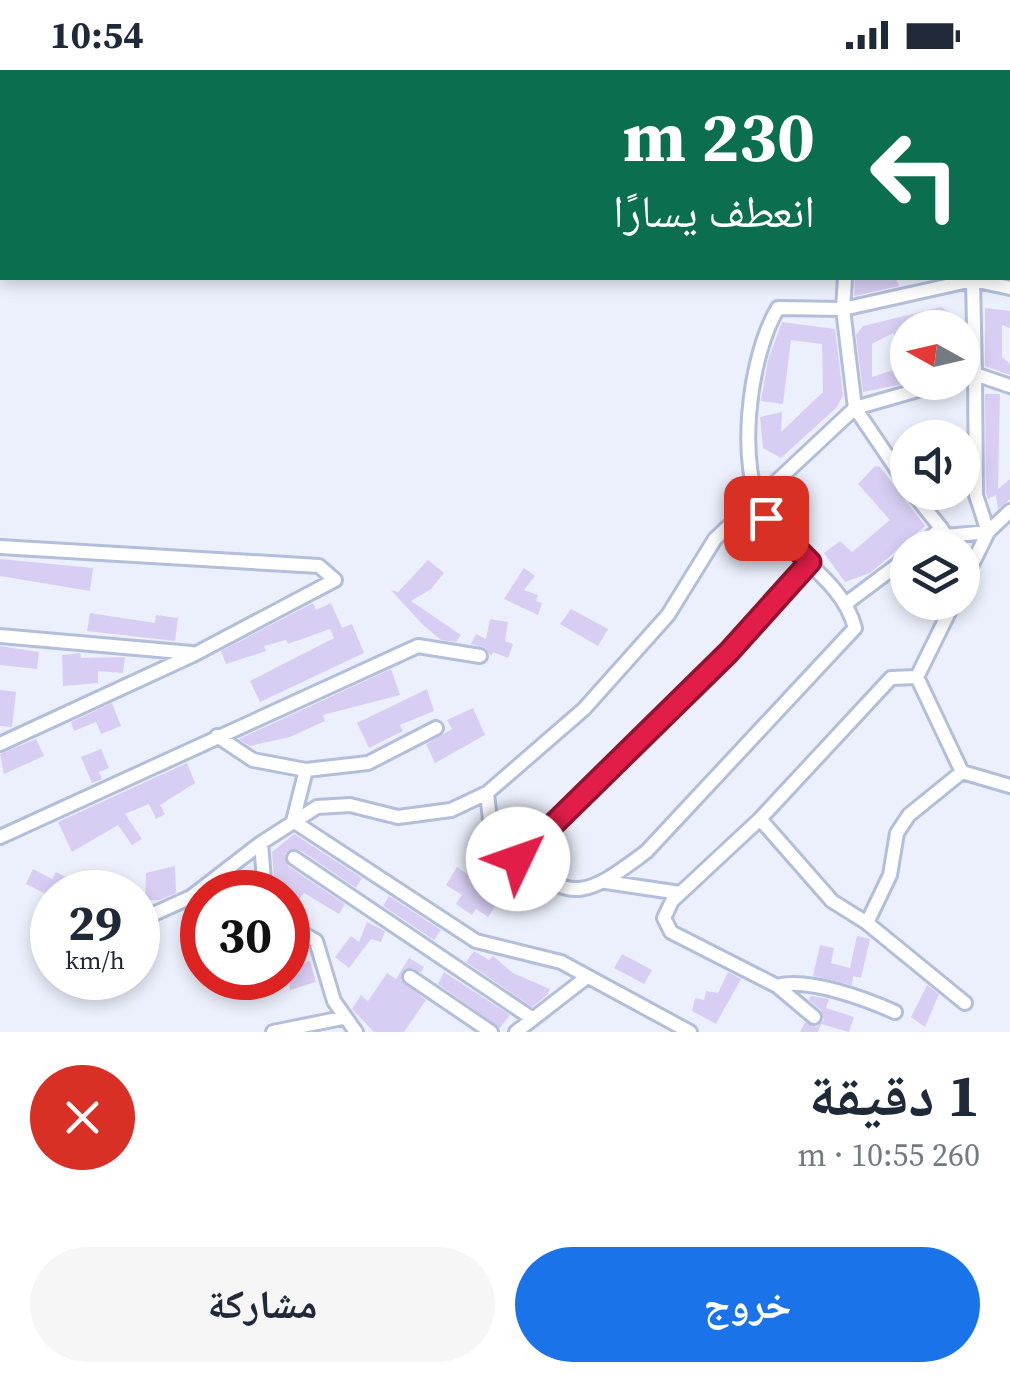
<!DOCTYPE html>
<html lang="ar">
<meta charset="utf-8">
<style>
:root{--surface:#fff;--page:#f6f6f7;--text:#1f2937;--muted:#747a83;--accent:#1a73e8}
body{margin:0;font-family:"Source Serif 4","Noto Naskh Arabic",serif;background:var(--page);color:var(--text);direction:rtl;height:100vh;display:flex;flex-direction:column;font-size:38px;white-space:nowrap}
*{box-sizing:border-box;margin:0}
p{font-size:32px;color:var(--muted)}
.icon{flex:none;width:55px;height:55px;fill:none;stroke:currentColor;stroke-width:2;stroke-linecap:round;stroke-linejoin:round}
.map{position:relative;height:962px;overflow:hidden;direction:ltr}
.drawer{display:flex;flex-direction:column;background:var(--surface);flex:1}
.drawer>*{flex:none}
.top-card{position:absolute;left:0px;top:0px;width:1010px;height:210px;box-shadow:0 5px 15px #0003;direction:rtl;background:#0b6e4f;color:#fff;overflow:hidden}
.needle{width:65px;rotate:278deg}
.tools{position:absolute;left:890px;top:240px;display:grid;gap:20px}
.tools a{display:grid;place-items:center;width:90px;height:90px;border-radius:50%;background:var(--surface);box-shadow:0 5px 15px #0003;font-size:50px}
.speed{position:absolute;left:30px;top:800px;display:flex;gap:20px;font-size:50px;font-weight:700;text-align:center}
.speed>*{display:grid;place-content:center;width:130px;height:130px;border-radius:50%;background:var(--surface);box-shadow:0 5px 15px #0003;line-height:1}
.speed small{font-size:25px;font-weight:400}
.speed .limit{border:15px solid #d22;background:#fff;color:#111}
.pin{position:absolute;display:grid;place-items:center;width:85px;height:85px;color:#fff;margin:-42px;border-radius:20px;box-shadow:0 5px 15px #0006}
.me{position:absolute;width:110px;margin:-55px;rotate:48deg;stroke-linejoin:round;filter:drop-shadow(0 0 8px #0008)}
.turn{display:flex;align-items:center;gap:35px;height:210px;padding:0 30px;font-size:45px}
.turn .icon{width:130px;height:130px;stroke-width:2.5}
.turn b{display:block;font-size:70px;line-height:85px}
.round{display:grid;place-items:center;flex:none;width:105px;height:105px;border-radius:52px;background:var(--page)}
.head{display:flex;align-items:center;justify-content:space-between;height:170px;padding:0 30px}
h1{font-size:60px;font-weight:700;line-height:75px}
.cta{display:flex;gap:20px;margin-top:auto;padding:20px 30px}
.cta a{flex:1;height:115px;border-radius:60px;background:var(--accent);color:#fff;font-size:40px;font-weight:700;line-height:115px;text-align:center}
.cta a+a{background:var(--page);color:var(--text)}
.status{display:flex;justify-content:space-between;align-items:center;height:70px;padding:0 50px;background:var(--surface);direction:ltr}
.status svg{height:28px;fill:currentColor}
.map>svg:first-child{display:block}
</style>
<div class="status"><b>10:54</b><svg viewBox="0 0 49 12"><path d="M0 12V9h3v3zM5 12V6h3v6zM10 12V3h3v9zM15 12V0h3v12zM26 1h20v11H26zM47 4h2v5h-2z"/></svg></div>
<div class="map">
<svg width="1010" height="962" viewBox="0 0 1010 962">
<rect width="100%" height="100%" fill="#ebf0fc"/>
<path fill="#d8cef3" d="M855,208H896L899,216L854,226Z
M941,237L955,246V258H938V254L908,258V263L895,267L893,263L872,274V307L908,295V313L863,322L856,265L863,256Z
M985,238L1010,241V258L1002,255V287L1010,294V305L985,296Z
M782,252L835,259L843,325L837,337L781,388L763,378L760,347L782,342L781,362L823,322L822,274L791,270L783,334L761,331L768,290Z
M985,324H1000L998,419L1010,409V429L998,439L996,425L988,429L986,423Z
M875,396L880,397L925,456L870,503L845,512L824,483L840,471L852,482L890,450L858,414Z
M0,489L93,498L90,521L0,506Z
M428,490L444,503L431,519L411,531L461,565L456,572L441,570L423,555L391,520L398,522Z
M524,498L535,506L524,520L538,525L536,531L542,533L538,545L504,529Z
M313,533L316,540L331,533L342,558L352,554L364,583L260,632L250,611L334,568L330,559L288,574L286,570L264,576L266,581L226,594L221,581Z
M571,539L608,559L598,576L560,554Z
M90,543L155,553L156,545L178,548L175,571L87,561Z
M490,549L508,552L505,571L513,574L508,588L493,582L491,586L485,578L471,574L476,564L486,569Z
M0,576L39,582L37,599L0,595Z
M80,583L81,588L125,587L123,603L98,601V613L63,616L62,585Z
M391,599L400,625L323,645L325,651L290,667L250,676L239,669Z
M427,619L434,641L400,655L403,661L369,678L357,653Z
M0,620L16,622L12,657L0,656Z
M112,633L121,656L101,664L96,652L74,661L71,652Z
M473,638L485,665L435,693L426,674L452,659L447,650Z
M36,669L44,686L4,704L0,684Z
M101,679L109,698L99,702L102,709L92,713L81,687Z
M187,693L195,713L160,735L165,744L156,749L149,734L125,744L142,769L132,775L118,755L72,782L58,752Z
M294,764L362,808L356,818L300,780L285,783L288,796L345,834L339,844L304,823L288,845V822H275L272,782Z
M175,796L176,823L160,830H145L146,803Z
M457,797L501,828L488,847L476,839L472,845L456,834L462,825L446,815Z
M33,799L52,809L56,802L66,807L59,822H52V827L26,814Z
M389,826L441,860L434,870L383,836Z
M367,852L385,861L381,872L371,869L349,898L335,887L351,866L359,872Z
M857,866L870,869L861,908L853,906L852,915L813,906L820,875L834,878L831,893L850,898Z
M474,881L489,890L493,886L513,903L550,919L547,925L532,937L466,892Z
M622,884L652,900L644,914L614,898Z
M299,885L302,893L310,891L316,912L290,920L288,888Z
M409,888L424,897L421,902L405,899L401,910L426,930L404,962H374L352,939L361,925L368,931L387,903L396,909Z
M444,902L510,945L500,958L438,914Z
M728,902L741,909L716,954L692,941L695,928L704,930L706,921L718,923Z
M240,908H270L271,924L242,927Z
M927,915L939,924L925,957L911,947Z
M811,926L829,929L826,938L854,947L849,962L821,954L818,962H800L805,952L816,957L824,950L821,940L809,930Z"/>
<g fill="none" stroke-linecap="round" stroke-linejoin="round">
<g stroke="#b3bedb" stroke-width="18">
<path id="minor" d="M1008,119H1010
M973,210L975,304L1010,316
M908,416L855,338L843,239L973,210L1010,218
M912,422L941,458
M0,477L319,496L335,510L195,584L0,674
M919,478L941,458L946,466L988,462L976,425L975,304L962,308
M809,493L728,583L518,789L490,750L487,723L584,639L668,545L715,469L855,338L946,312
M962,515L988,462L1010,441
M848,532L908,487
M0,566L192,583
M917,607L962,702L1010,716
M217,666L253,690L306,700L293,751
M306,700L368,693L436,658
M760,749L832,831L867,853L965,933
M293,751L476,871L561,892L690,962
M0,767L418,576L480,586
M522,786C571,840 594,820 646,782L855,558C842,509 792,488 765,446C735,399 749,285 778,238L843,239L845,208
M294,788L533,949
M606,812L680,823
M265,822L261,773L317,737L350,735L398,747L451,740L487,723
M138,851L191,827L261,773
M867,853L890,805L897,763L909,745L962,702
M288,855L316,871L334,931L356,962
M410,907L491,962
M777,916C807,907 866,929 895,942
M814,947L777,916L671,862L664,848L672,831L760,749L891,608L917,607L954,532
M273,962L342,948
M516,962L587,907"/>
</g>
<g stroke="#b3bedb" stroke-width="22">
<path id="secondary" d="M172,2L177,0
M0,75L2,74"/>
</g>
<use href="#minor" stroke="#fff" stroke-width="12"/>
<use href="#secondary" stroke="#d3ebfc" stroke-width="18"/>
</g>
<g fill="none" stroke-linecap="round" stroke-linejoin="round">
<g stroke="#92132f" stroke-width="25">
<path id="route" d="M518,789L728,583L810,492L766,448"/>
</g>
<use href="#route" stroke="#e11d48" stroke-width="18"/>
</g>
</svg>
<div class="tools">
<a><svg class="needle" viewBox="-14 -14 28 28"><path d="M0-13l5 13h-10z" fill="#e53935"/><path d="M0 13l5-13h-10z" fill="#747a83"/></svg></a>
<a><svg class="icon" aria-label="sound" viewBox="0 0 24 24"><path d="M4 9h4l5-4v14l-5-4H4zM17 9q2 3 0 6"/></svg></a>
<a><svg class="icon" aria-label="layers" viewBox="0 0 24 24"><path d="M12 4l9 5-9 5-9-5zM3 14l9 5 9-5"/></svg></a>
</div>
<div class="speed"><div>29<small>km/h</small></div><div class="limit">30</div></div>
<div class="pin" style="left:766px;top:448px;background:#d93025"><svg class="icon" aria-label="arrive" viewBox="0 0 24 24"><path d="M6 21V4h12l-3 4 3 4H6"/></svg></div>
<svg class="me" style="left:518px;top:789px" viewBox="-20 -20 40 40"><circle r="19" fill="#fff"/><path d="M0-13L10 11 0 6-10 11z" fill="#e11d48"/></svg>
<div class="top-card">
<div class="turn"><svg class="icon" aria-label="left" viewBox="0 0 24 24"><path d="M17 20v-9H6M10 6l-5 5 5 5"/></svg><div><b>230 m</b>انعطف يسارًا</div></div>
</div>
</div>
<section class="drawer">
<div class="head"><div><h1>1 دقيقة</h1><p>260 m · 10:55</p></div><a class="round" style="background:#d93025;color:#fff"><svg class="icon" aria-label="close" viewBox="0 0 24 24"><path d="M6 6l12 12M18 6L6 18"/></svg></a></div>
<div class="cta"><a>خروج</a><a>مشاركة</a></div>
</section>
